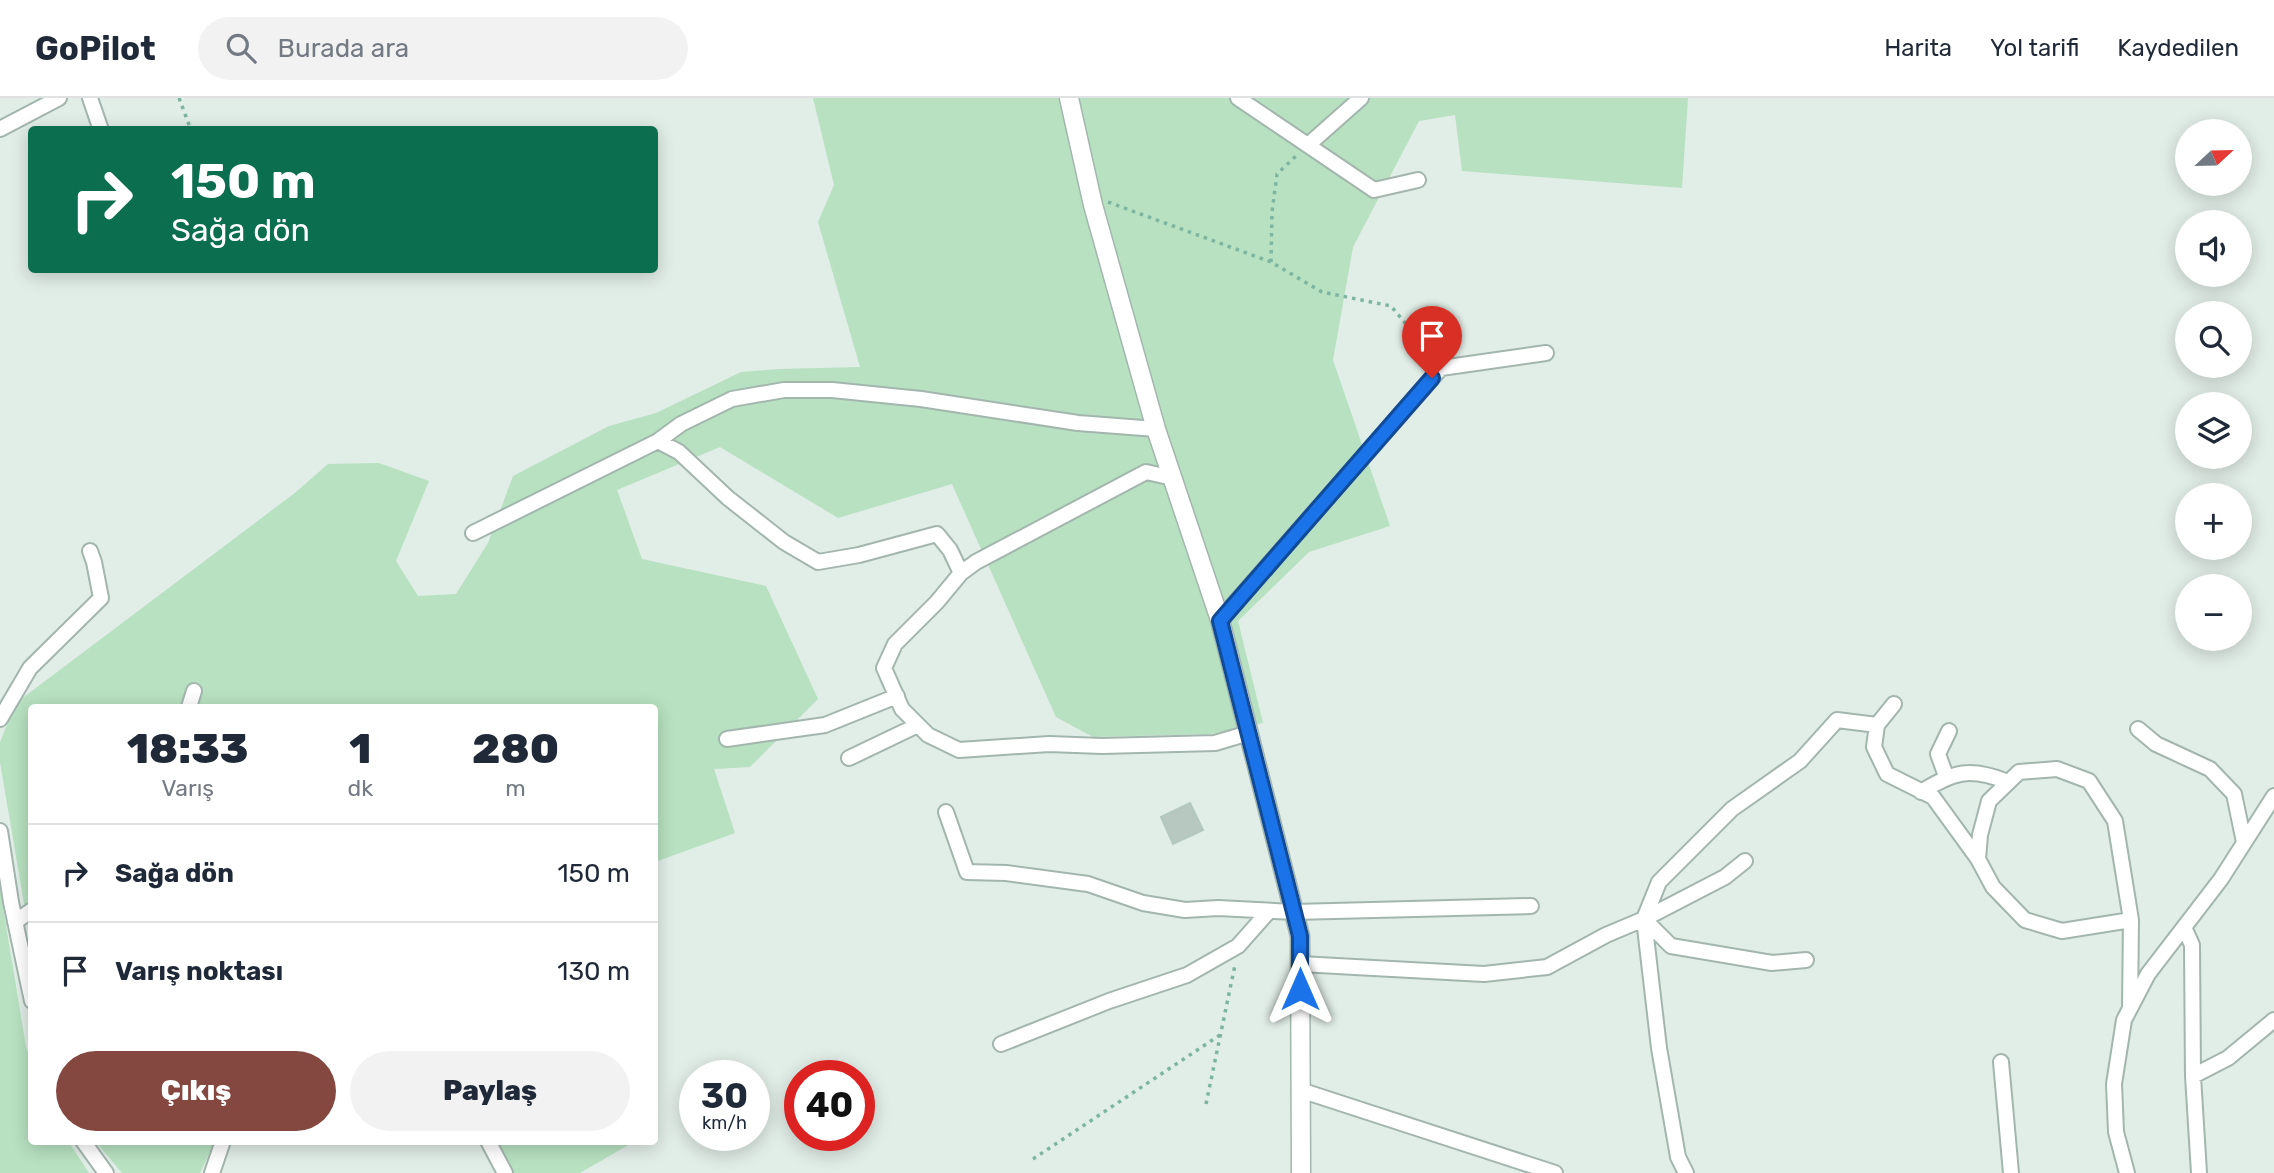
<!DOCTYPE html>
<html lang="tr">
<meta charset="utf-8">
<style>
:root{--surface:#fff;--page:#f2f2f3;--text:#1f2937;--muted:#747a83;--line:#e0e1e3;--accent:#844841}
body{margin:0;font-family:Rubik,sans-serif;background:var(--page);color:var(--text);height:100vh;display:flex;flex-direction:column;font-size:26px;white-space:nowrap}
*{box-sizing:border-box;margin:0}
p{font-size:23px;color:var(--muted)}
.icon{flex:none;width:38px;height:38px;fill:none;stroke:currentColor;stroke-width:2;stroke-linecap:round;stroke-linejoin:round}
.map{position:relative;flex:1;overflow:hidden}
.sheet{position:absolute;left:28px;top:606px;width:630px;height:441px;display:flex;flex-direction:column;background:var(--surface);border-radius:7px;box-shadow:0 4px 18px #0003}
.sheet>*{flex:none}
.hud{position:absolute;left:28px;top:28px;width:630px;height:147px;border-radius:7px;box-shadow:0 4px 18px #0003;background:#0b6e4f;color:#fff;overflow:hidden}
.needle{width:46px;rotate:68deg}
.fabs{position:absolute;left:2175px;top:21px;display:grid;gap:14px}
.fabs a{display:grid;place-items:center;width:77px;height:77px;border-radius:50%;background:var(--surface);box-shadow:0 4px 18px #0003;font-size:35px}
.speed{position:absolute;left:679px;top:962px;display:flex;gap:14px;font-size:35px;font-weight:700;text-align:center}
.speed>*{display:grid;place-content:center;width:91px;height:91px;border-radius:50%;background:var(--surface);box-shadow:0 4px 18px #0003;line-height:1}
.speed small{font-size:18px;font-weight:400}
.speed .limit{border:10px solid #d22;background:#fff;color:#111}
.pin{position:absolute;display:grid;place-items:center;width:60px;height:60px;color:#fff;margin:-72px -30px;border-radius:50% 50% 50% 0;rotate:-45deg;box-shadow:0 0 7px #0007}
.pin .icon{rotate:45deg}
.me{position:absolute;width:77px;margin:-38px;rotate:0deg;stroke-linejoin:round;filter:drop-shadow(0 0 5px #0008)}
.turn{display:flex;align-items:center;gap:24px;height:147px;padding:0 28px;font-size:32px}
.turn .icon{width:91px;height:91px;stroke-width:2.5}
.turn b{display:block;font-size:49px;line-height:60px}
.eta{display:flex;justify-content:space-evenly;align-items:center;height:119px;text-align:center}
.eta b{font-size:42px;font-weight:800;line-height:49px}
.button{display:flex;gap:14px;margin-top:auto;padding:14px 28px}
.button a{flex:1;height:80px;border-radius:42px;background:var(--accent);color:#fff;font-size:28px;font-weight:800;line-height:80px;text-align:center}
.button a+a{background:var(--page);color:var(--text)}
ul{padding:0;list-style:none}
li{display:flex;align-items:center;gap:21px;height:98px;padding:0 28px;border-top:2px solid var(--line)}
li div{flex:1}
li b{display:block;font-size:26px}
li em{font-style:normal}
header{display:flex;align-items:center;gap:42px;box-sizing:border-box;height:98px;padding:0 35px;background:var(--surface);border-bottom:2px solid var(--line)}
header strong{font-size:33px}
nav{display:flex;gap:38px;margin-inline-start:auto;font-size:24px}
.search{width:490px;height:63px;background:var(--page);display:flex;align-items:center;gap:18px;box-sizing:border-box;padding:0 24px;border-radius:38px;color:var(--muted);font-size:26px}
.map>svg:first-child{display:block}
</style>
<header>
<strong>GoPilot</strong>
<div class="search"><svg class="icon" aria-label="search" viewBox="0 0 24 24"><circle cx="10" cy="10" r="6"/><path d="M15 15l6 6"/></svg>Burada ara</div>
<nav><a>Harita</a><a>Yol tarifi</a><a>Kaydedilen</a></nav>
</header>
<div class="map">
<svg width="2274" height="1075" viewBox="0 0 2274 1075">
<rect width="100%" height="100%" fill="#e1ede7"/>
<path fill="#b7e1c0" d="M813,0H1688L1682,90L1462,73L1455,17L1419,23L1353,149L1333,262L1390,428L1309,454L1238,523L1263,625L1211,636L1093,639L1056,619L952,386L838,420L720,349L617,392L642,461L766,488L818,601L750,669L714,671L735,735L655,764L654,609H32L31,847L0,664V644L16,605L296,394L328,366L379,365L429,383L396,463L418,498L456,496L488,445L513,378L609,328L656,315L741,274L779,271L860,269L818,124L834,87Z
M0,791L26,949L31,963L32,1043H68L89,1075H0Z
M95,1043H215L200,1075H122Z
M494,1043H635L580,1075H510Z"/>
<path fill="#b6c8c0" stroke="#b3c8be" stroke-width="2" d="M1190,705L1203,732L1173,746L1161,719Z"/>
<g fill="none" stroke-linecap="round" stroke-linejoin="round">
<g stroke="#a3b6ae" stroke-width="18">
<path id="minor" d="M90,0L101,32
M1238,0L1374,92L1418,82
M0,31L59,0
M1308,47L1361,0
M658,343L679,354L728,400L784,444L818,464L859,457L937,436L950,452L961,475
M1173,380L1146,374L976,464L961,475L937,504L895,546L884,570L902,611L928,637L959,652L1049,646L1102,648L1215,645L1249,635
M473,435L658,343L681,326L732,301L784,292H832L921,301L1078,325L1156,331
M1220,522L1441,270L1546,255
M1894,606L1877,627L1874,649L1887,676L1933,699L1978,761
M189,609L194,593
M0,621L30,570L101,500L94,464L90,453
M2138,631L2156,646L2210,671L2234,696L2244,744
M727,641L825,627L897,598
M849,660L918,627
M1946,678L1938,656L1949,633
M1921,694C1955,673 1970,669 2008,684
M946,714L967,774L1006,775L1088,786L1143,805L1185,812L1218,810L1294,814L1531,808
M0,733L11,804L32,903
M1644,821L1659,784L1732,711L1800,663L1837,622L1877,627
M1644,821L1671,848L1772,865L1806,862
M1644,821L1725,779L1745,763
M15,824L32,812
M2184,829L2192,847L2193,978L2199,1075
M1300,866L1484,876L1547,869L1606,837L1644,821L1659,950L1678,1059L1686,1075
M2130,910L2131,822L2115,723L2089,683L2057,671L2019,674L1989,703L1980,737L1978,761L1993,789L2025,822L2062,833L2131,822
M1001,946L1109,903L1187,877L1238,848L1269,813
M2001,964L2011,1075
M2193,978L2228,960L2274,922
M1300,992L1555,1075
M83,1043L106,1075
M488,1043L505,1075
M212,1075L223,1043
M2127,1075L2116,1034L2114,986L2124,922L2148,876L2221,781L2274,698"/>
</g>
<g stroke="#a3b6ae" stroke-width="21">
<path id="tertiary" d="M1069,0L1093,107L1156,331L1220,522L1300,838L1301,1075"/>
</g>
<path stroke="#7eb5a0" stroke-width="3.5" stroke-dasharray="3.5 5" stroke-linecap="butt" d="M179,0L191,32
M1108,104L1271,164L1322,194L1391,208L1411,232L1426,265
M1271,164L1272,114L1277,76L1298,56
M1206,1006L1235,867
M1033,1061L1220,937"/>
<use href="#minor" stroke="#fff" stroke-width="14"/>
<use href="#tertiary" stroke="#fff" stroke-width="18"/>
</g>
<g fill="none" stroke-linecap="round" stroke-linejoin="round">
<g stroke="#114b97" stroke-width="18">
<path id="route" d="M1300,891V838L1220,523L1432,280"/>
</g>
<use href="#route" stroke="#1a73e8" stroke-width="12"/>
</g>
</svg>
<div class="fabs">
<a><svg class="needle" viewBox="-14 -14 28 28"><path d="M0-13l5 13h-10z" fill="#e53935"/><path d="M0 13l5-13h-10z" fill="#747a83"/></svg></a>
<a><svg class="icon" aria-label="sound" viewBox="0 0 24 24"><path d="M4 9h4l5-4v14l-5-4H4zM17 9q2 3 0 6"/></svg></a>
<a><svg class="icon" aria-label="search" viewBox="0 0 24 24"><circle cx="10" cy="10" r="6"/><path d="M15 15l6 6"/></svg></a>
<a><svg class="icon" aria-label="layers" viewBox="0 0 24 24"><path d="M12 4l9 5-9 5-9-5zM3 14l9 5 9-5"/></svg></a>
<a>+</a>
<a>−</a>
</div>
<div class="speed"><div>30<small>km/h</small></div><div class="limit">40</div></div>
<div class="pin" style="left:1432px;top:280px;background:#d93025"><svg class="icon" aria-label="arrive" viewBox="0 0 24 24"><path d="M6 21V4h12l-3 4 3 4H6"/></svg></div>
<svg class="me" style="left:1300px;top:891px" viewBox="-20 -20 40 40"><path d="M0-17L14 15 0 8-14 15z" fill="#1a73e8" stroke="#fff" stroke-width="4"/></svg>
<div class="hud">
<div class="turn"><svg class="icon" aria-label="right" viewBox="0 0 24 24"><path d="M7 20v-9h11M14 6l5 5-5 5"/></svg><div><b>150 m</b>Sağa dön</div></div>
</div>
<section class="sheet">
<div class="eta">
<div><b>18:33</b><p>Varış</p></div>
<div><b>1</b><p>dk</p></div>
<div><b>280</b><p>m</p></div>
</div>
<ul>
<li><svg class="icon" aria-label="right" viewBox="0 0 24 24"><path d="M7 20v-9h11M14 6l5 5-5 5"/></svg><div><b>Sağa dön</b></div><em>150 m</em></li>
<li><svg class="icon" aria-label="arrive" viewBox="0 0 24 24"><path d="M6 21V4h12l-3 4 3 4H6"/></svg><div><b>Varış noktası</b></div><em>130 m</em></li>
</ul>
<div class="button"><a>Çıkış</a><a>Paylaş</a></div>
</section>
</div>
